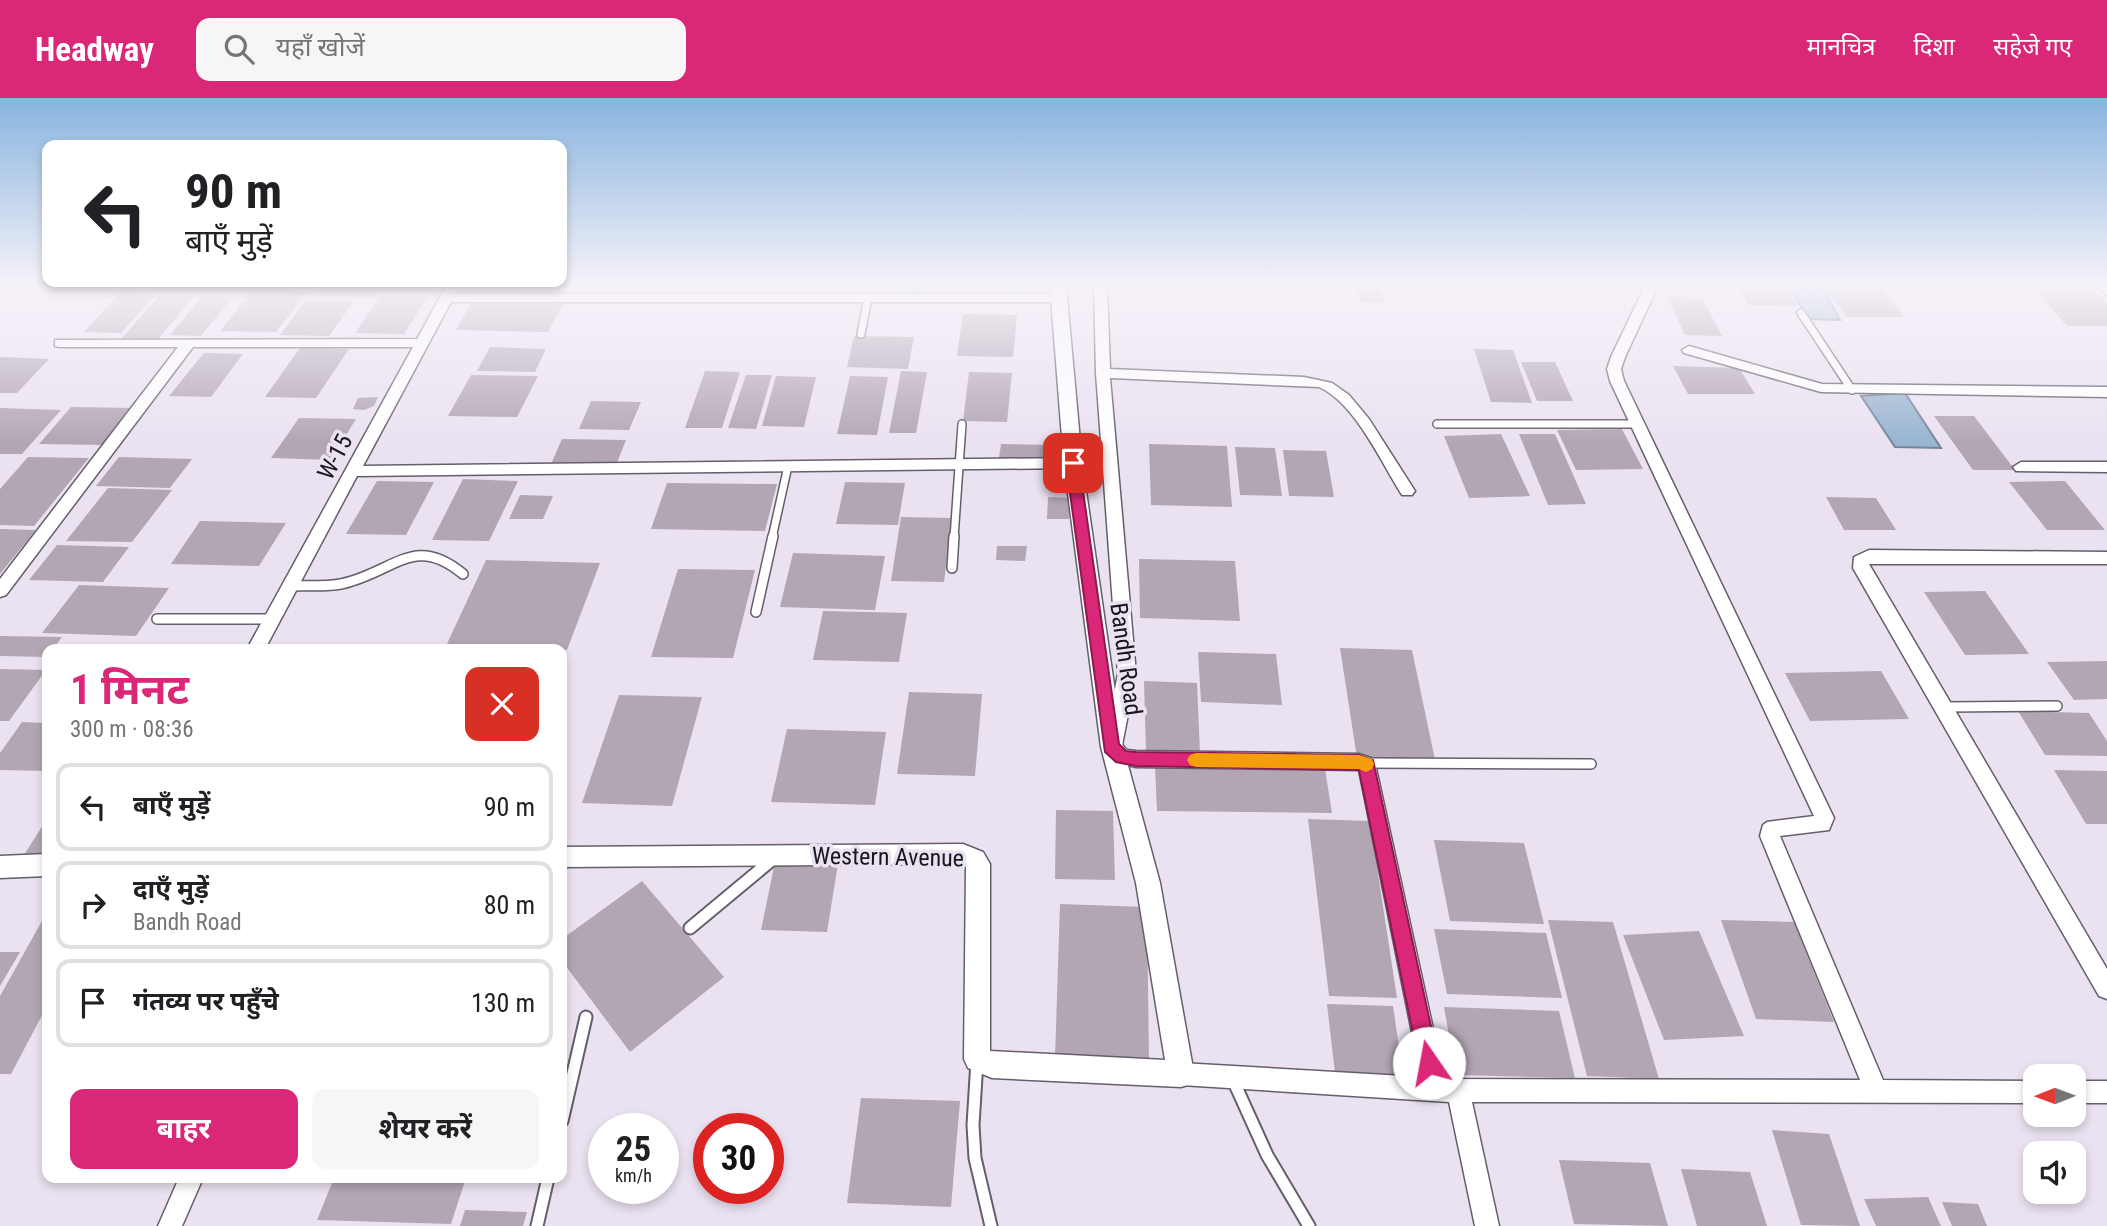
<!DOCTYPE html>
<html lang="hi">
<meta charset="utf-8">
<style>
:root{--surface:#fff;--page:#f6f6f6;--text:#202124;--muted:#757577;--line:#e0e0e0;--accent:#db2777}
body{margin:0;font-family:"Roboto Condensed","Noto Sans Devanagari",sans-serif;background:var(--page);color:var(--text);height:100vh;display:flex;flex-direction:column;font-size:26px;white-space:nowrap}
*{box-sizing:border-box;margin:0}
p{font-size:23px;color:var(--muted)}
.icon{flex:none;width:38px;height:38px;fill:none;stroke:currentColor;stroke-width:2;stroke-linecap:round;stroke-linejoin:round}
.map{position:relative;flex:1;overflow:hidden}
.side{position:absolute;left:42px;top:546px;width:525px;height:539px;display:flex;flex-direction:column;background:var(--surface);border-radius:14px;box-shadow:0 4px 10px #0003}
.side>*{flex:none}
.guide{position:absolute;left:42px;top:42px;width:525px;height:147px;border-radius:14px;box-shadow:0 4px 10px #0003;background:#fff;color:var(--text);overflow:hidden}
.needle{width:46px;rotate:269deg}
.fabs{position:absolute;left:2023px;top:966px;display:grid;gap:14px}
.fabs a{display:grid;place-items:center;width:63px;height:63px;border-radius:14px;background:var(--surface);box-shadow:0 4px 10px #0003;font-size:35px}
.speed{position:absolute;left:588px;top:1015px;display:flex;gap:14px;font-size:35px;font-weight:700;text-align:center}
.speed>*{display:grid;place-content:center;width:91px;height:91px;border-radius:50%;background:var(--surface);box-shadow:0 4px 10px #0003;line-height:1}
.speed small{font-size:18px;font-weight:400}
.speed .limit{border:10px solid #d22;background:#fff;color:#111}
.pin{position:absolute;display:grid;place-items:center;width:60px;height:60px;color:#fff;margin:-30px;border-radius:14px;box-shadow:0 4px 10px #0006}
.me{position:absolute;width:77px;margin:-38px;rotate:348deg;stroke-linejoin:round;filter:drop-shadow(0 0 5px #0008)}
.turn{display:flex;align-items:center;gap:24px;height:147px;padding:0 28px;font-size:32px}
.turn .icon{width:91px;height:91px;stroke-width:2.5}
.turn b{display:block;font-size:49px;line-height:60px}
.round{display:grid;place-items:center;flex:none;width:74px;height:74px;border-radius:14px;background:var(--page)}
.head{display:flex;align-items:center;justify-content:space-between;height:119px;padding:0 28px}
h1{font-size:42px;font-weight:700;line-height:52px;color:var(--accent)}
.primary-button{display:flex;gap:14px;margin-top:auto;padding:14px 28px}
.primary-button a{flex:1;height:80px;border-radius:14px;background:var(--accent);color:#fff;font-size:28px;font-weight:700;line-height:80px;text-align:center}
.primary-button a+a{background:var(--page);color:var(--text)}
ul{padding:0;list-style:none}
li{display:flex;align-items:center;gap:21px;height:88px;margin:0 14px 10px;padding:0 14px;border:4px solid var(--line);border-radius:14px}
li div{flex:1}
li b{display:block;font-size:26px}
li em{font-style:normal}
header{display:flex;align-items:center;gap:42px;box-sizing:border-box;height:98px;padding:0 35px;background:var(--accent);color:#fff}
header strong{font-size:33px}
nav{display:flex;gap:38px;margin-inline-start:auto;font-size:24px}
.search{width:490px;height:63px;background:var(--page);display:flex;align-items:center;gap:18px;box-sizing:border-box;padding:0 24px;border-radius:14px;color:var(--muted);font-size:26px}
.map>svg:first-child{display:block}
</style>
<header>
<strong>Headway</strong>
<div class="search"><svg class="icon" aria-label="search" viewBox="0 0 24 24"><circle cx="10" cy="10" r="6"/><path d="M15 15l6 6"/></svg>यहाँ खोजें</div>
<nav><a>मानचित्र</a><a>दिशा</a><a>सहेजे गए</a></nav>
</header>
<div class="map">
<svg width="2107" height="1128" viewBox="0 0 2107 1128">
<rect width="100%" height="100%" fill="#ebe2f1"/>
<path fill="#98b4d0" stroke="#72859a" stroke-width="2" d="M1822,189L1840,222L1808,221L1790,190Z
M1905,295L1941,350L1895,349L1861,298Z"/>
<path fill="#b2a6b3" d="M324,188H380L373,199L318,197Z
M467,188H523L520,194L465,193Z
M865,188H923L922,194L864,192Z
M1738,188H1786L1798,208L1749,207Z
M1824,188H1880L1905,219H1847Z
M1357,191H1381L1384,205L1360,204Z
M2034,191H2094L2107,205V228H2067Z
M252,193L307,194L276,234L220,233Z
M118,197L154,198L121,235L84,234Z
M159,198L194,199L158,241L122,240Z
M202,199L232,200L201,238L170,237Z
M380,199L427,200L404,236L355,235Z
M1667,199L1702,200L1722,238L1685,237Z
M306,202L354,203L329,238L280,237Z
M472,204L563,206L548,234L456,232Z
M963,216L1017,217L1013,259L957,258Z
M854,238L914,239L908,271L847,269Z
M490,249L546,251L535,274L477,273Z
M300,250L349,251L316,300L265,299Z
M1474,251L1513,252L1532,305L1491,304Z
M204,255L243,256L211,299L169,298Z
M0,259L49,261L17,295H0Z
M1521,264H1555L1573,303H1537Z
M1673,268L1739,270L1755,296H1688Z
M705,273L740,274L722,330H685Z
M901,273L927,274L916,335H889Z
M969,274L1012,275L1007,324L963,323Z
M471,277L538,278L517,319L448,318Z
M746,277H772L756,331L728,330Z
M776,278L816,279L804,329L762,328Z
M850,278L888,279L877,337L837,336Z
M378,299L374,308L364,312L353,311L358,300Z
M591,303L641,304L629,332L579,331Z
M71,309L136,310L105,347L39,346Z
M0,310L61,312L22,356H0Z
M1934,318H1974L2015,372H1973Z
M299,320L356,321L331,362L271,360Z
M1622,331L1643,371L1576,372L1557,332Z
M1501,336L1530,398L1469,400L1444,338Z
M1519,336H1555L1586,406L1548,407Z
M562,341L626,342L616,367L551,366Z
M1001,346L1050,347L1049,361L999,360Z
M1149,346L1227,348L1232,409L1151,407Z
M1235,349L1275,350L1282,398L1240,397Z
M1283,352L1326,353L1334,399L1289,398Z
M28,359L89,360L34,428L0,427V391Z
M119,359L192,361L170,390L96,388Z
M463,381L518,383L489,443L432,442Z
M377,383L434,384L406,437L346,436Z
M2065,383L2105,432H2047L2009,384Z
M845,384L905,385L898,427L836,426Z
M667,385L777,386L765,433L651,431Z
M108,390L172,392L132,444L66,443Z
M520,397L553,398L543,421H509Z
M1048,399L1070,400L1069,421H1047Z
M1826,399L1876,400L1896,432H1844Z
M901,419L952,420L944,484L891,483Z
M200,423L286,425L259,468L171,466Z
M0,431L36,432L0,476Z
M57,447L129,449L103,484L29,482Z
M997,448H1027L1025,463L996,462Z
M793,455L885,458L875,512L780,509Z
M1139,461L1235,463L1240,523L1140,520Z
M486,462L600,465L567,552L446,548Z
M678,471L755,472L733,560L651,559Z
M79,487L169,490L136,538L42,535Z
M1985,493L2029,556L1965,557L1924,494Z
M823,513L907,515L899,564L813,562Z
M0,538L62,539L53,551H47V559L0,558Z
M1340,550L1412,552L1435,662L1357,660Z
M1198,554L1276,556L1282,607L1201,604Z
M2107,563V601L2074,602L2047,564Z
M0,571L46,572L9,623H0Z
M1881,573L1909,621L1810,623L1785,575Z
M1144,583L1197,585L1200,655L1146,654Z
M909,594L982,596L975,678L897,676Z
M619,597L702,599L672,708L582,705Z
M2018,613L2089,615L2107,643V658L2045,657Z
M22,624L47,625V673L0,672V655Z
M787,631L886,634L875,707L771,704Z
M1155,669L1325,671L1332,715L1157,713Z
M2054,672L2107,673V726H2086Z
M1056,712L1113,713L1115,782L1055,781Z
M1308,721L1370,723L1397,900L1329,898Z
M45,724H47V760H22Z
M1434,742L1524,745L1544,826L1450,823Z
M775,764L838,766L827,834L761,832Z
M642,783L724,879L630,954L562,863V841Z
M1060,806L1147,809L1149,962L1055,959Z
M47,814V908L11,976H0V898Z
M1548,822L1613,824L1659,981L1587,978Z
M1721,822L1794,824L1834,924L1756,921Z
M1434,831L1546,835L1562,900L1447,896Z
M1699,833L1744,938L1664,942L1623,837Z
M0,854H20L0,888Z
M1327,906L1393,908L1403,977L1335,975Z
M1444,909L1559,913L1575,980L1456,977Z
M861,1000L960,1003L951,1109L847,1105Z
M1772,1032L1829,1036L1860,1128L1801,1127Z
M1559,1062L1650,1065L1668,1128L1574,1126Z
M1681,1071L1750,1074L1767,1128H1697Z
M334,1080H466L451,1126L317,1122Z
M1928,1099L1941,1128H1876L1864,1101Z
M1942,1104L1978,1106L1987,1128H1952Z
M465,1112L527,1114L523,1128H460Z"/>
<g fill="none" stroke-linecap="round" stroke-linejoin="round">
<g stroke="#655e6b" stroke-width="10">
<path id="service-far2" d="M1801,215L1852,292
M861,236L868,200
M1437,326H1637
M772,440L788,368
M954,440L962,326"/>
</g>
<g stroke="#655e6b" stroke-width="12">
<path id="service-far1" d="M952,470L954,438
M291,488C311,487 332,490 352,483C398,469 417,438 463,476
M756,514L773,438
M157,521H273
M1945,609L2057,608
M1365,665L1591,666"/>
</g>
<g stroke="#655e6b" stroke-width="15">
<path id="service" d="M690,830L773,761
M977,963L973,1027L975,1060L991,1128
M1233,982L1267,1057L1309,1128
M562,1023L586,919
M537,1128L548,1080"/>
</g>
<g stroke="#655e6b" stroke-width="3">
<path id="minor" d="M446,188H456L458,191L455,196H1059L1066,200L1059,204H451L363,368L1073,360L1081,365L1073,370L357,378L265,551H247L413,249H193L6,497L0,499V481L178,249H60L55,248V242L417,241Z
M1094,188H1107L1110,271L1304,279L1332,285L1349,297L1369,321L1415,393L1412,397H1402C1381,364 1355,305 1319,289L1110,280L1136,576L1122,647L1127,652L1136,653L1359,656L1374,661L1444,981L1860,982L1760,738L1763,727L1767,724L1814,718L1610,283L1607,271L1611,259L1645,188H1658L1625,259L1621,271L1624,283L1834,720L1829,732L1780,738L1883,982L2035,983V1005L1472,1004L1499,1128H1475L1449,1004L1181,987L1173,984L1170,976L1173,968L1181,965L1421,979L1359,672L1136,669L1115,664L1103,649L1118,576L1096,275Z
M2096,188H2107V197Z
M1689,248L1822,286L2107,289V299L1821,294L1684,255L1682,252Z
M2021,364H2107V374L2016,373L2013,369Z
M1869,452L2107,454V466H1869L2107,871V901L2099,898L1853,470L1854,459Z
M2074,983H2107V1005H2074Z
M179,1080H203L182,1128H158Z"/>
</g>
<g stroke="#655e6b" stroke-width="3">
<path id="tertiary" d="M1050,188H1066L1082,365L1123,649L1160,785L1194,976L1191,986L1181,989L992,980L968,970L964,961L966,768L962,766L562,769V749L963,746L983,754L990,766V953L1165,962L1136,785L1101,649L1064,365Z
M47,756V778L0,780V758Z"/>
</g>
<path stroke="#8e8792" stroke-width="2.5" stroke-dasharray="2.5 2.5" stroke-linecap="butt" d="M1493,188L1494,192"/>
<use href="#service-far2" stroke="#fff" stroke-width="7"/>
<use href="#service-far1" stroke="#fff" stroke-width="9"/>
<use href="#service" stroke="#fff" stroke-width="11"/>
<use href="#minor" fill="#fff" fill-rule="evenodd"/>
<use href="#tertiary" fill="#fff" fill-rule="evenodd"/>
</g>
<linearGradient id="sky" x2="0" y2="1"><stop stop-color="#88b4de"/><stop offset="0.54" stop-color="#f6f2f9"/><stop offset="1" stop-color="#f6f2f9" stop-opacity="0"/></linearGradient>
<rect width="2107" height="346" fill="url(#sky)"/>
<path fill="#db2777" stroke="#8e194d" stroke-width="2" d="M1073,361L1079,365L1119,646L1126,653L1136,654L1359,657L1373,662L1439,965L1436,972L1429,975L1422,972L1419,965L1359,672L1136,668L1116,664L1105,654L1066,365Z"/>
<path fill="#f59e0b" d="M1196,655L1359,657L1372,661L1374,666L1372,671L1366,674L1359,671L1196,669L1190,667L1187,662L1190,657Z"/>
<g text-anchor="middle" stroke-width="7" stroke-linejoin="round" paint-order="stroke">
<g font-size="24" fill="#1a171c" stroke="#ebe2f1">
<text transform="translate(335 359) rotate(-62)" y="8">W-15</text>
<text transform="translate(1126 561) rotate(82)" y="8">Bandh Road</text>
<text transform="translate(888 759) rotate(1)" y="8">Western Avenue</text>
</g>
</g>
</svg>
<div class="fabs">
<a><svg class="needle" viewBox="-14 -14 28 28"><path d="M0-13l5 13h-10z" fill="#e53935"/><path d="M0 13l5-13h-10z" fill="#757577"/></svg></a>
<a><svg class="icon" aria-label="sound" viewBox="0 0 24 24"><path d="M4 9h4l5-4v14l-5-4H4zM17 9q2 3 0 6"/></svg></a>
</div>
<div class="speed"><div>25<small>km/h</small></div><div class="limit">30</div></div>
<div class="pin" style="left:1073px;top:365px;background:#d93025"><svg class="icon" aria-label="arrive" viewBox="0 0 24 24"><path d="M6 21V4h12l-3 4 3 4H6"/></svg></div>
<svg class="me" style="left:1429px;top:965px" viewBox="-20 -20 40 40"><circle r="19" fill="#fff"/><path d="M0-13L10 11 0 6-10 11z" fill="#db2777"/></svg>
<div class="guide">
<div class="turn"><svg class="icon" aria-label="left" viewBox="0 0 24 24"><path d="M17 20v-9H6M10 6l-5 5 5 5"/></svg><div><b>90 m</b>बाएँ मुड़ें</div></div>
</div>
<section class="side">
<div class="head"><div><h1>1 मिनट</h1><p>300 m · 08:36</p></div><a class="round" style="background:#d93025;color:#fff"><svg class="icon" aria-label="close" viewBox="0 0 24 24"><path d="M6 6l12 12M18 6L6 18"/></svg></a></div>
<ul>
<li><svg class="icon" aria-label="left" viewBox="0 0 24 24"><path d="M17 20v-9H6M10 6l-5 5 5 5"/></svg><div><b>बाएँ मुड़ें</b></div><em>90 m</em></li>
<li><svg class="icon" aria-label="right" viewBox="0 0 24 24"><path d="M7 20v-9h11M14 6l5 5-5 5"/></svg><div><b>दाएँ मुड़ें</b><p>Bandh Road</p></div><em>80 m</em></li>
<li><svg class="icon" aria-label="arrive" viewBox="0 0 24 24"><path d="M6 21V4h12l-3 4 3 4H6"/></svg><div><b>गंतव्य पर पहुँचे</b></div><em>130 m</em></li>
</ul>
<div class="primary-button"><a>बाहर</a><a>शेयर करें</a></div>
</section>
</div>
